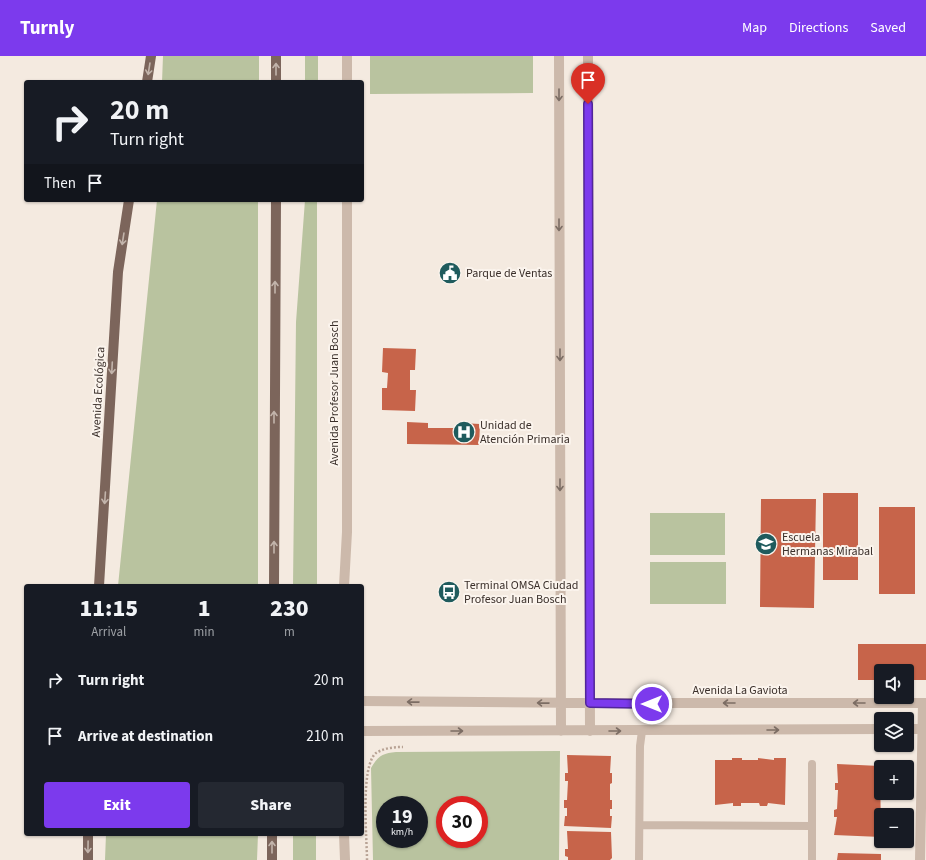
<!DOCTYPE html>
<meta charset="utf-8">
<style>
:root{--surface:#171b24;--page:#242831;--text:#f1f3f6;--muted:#9ea1a6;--accent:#7c3aed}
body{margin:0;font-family:"Source Sans 3",sans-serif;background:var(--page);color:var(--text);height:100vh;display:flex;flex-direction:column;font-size:15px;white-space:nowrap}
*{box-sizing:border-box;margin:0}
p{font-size:13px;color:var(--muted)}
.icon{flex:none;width:22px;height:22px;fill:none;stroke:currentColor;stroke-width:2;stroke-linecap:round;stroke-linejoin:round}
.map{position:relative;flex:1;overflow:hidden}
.panel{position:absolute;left:24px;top:528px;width:340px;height:252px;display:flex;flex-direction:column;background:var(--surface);border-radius:4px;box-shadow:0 1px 3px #0004}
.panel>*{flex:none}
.banner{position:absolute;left:24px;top:24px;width:340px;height:122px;border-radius:4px;box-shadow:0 1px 3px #0004;background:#171b24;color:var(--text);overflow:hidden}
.buttons{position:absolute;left:874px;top:608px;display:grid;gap:8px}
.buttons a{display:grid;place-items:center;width:40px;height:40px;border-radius:4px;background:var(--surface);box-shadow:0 1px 3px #0004;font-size:20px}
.speed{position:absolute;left:376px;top:740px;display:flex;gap:8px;font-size:20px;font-weight:700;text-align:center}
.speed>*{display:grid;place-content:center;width:52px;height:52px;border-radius:50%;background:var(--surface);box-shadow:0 1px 3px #0004;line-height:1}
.speed small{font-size:10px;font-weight:400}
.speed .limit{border:6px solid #d22;background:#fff;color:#111}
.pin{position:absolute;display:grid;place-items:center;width:34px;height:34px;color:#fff;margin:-41px -17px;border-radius:50% 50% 50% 0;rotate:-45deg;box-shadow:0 0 4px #0007}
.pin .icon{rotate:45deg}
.me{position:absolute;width:44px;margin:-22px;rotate:270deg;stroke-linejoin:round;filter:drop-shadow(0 0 3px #0008)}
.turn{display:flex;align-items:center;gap:14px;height:84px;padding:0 20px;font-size:18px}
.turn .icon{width:52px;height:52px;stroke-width:2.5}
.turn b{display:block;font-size:28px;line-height:34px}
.then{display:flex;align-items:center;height:38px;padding:0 20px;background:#0003;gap:8px;font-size:15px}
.eta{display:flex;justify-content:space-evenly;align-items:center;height:68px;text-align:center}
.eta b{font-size:24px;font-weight:800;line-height:28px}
.cta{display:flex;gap:8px;margin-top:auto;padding:8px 20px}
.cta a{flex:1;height:46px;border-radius:4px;background:var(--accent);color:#fff;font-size:16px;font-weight:800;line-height:46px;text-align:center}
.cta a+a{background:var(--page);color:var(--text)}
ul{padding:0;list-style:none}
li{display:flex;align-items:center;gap:12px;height:56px;padding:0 20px}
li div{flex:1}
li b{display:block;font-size:15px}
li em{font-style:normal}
header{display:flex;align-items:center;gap:24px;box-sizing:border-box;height:56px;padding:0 20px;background:var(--accent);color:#fff}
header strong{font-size:19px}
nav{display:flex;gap:22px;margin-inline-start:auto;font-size:14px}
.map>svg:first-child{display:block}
</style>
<header>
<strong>Turnly</strong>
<nav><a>Map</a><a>Directions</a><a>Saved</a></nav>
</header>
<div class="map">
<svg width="926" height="804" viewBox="0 0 926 804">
<rect width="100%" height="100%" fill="#f4eae0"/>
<path fill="#b9c39f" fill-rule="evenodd" d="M163,0H259V26H162Z
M305,0H318V26H305Z
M370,0H533V37L370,38Z
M157,144H258V530H118Z
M305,144H317V530H293L296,266Z
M650,457H725V499H650Z
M650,506H726V548H650Z
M560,695L559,804H373L371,712C378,700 383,697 396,696ZM385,749H419V783H385ZM445,749H479V783H445Z
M106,778H258L257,804H105Z
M293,778H316V804H293Z"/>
<path fill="#c7644a" d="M383,292L416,293L415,314H410V334H416L415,355L382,354V332H387L388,317L382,316Z
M407,366L428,367V372H460L461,367L480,368L479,389L407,388Z
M823,437H858V524H823Z
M761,443H816L814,552L760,551Z
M879,451H915V538H879Z
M858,588H926V624H907V615H881V624H858Z
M567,699L611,700L610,717H612V727L610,728V744H612V753H610V760H612L611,772L564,770L565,760H567V752H564V744H567L568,725H565V717H568Z
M732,702H742V704H758V702L774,704V702H786L785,749L768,747L767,750H760L759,747H741V750H733V747L715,749V704H732Z
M837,708L880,710L881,781L834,779L837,761H834V754L837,753L838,734H835V727H838Z
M567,775L611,776L612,802L610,804H568V801L565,800V793H568Z
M838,797L881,798V804H837Z"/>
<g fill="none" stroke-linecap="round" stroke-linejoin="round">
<path stroke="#b8a395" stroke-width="2.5" stroke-dasharray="2 2" stroke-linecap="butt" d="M367,804C367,783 360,710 376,697C384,692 394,691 403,691"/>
<path stroke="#ccb9ab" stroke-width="8" d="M640,769L812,770
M639,804L640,690L642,675
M812,804V708"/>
<path stroke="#ccb9ab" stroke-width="10" d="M347,0V26
M559,0L561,675
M588,0L590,675
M344,530L347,476V144
M362,645L590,647H926
M907,673H926
M362,675L881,673
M344,778L345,804
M920,804L923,647"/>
<path stroke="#7c655b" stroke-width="10" d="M147,26L151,0
M276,26V0
M99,530L118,216L129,144
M274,530L276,144
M88,804V778
M272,804V778"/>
</g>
<defs><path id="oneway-shaft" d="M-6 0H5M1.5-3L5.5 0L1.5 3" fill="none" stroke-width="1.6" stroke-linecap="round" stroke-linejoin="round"/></defs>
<g stroke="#c2b4ab">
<use href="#oneway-shaft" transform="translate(149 13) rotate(99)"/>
<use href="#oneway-shaft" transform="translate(276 13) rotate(-90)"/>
<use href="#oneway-shaft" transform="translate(123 183) rotate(99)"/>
<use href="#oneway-shaft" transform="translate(275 231) rotate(-90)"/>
<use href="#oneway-shaft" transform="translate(112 312) rotate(93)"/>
<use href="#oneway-shaft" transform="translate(274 361) rotate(-90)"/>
<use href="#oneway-shaft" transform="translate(105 442) rotate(94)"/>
<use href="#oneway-shaft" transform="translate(274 491) rotate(-90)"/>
<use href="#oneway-shaft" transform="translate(88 791) rotate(91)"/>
<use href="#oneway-shaft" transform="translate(272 791) rotate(-90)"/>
</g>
<g stroke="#7c6d64">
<use href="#oneway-shaft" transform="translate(559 39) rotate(90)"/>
<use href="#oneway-shaft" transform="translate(559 169) rotate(90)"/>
<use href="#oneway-shaft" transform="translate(560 299) rotate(90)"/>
<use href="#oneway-shaft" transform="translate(560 429) rotate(90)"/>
<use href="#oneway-shaft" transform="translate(413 646) rotate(-179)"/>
<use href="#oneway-shaft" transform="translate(543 647) rotate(-179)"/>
<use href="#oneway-shaft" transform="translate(729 647) rotate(180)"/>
<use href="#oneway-shaft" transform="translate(859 647) rotate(180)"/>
<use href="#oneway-shaft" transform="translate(773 674)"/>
<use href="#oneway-shaft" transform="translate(457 675)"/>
<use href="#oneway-shaft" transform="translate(615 675)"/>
</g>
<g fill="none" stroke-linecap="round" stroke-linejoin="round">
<g stroke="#51269a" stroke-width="10">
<path id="route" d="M588,48L590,647L652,648"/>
</g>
<use href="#route" stroke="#7c3aed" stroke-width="7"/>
</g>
<defs>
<g id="civic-disc" transform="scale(1.15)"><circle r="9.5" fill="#1f5b5d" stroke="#fbf4ed"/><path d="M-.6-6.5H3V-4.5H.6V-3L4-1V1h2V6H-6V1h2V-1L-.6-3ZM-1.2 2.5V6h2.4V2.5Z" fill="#fff"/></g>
<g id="hospital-disc" transform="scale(1.15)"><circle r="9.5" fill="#1f5b5d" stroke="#fbf4ed"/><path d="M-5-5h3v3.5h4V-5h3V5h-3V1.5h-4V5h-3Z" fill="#fff"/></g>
<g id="school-disc" transform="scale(1.15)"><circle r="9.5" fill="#1f5b5d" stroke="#fbf4ed"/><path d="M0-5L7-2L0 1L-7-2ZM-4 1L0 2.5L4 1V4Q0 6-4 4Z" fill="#fff"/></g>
<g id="bus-disc" transform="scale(1.15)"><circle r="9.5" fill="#1f5b5d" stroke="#fbf4ed"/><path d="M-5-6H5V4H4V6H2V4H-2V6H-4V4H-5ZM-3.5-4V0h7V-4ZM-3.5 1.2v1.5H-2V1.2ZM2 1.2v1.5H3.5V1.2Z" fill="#fff"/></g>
</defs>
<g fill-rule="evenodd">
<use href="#civic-disc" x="450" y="217"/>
<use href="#hospital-disc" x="464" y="376"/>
<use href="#school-disc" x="766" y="488"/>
<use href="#bus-disc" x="449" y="536"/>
</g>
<g text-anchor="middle" stroke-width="4" stroke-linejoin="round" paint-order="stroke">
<g font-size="12" fill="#3a2f2a" stroke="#fbf4ed" text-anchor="start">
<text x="466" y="221">Parque de Ventas</text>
<text x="480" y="373">Unidad de<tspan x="480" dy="14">Atención Primaria</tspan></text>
<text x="782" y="485">Escuela<tspan x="782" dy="14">Hermanas Mirabal</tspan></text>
<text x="464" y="533">Terminal OMSA Ciudad<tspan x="464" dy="14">Profesor Juan Bosch</tspan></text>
</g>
<g font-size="12" fill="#3a2f2a" stroke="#fbf4ed">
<text transform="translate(98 336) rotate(-87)" y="4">Avenida Ecológica</text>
<text transform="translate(334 337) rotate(-90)" y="4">Avenida Profesor Juan Bosch</text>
<text x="740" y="638">Avenida La Gaviota</text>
</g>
</g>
</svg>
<div class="buttons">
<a><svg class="icon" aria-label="sound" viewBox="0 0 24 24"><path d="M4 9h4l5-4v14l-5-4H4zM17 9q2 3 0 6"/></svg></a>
<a><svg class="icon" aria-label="layers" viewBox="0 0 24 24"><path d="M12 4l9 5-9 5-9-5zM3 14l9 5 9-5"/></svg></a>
<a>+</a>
<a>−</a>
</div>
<div class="speed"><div>19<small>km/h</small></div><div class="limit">30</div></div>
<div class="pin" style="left:588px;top:48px;background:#d93025"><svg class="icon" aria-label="arrive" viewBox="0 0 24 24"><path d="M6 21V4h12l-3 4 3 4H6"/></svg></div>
<svg class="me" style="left:652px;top:648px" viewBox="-20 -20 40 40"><circle r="17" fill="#7c3aed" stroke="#fff" stroke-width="3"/><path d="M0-11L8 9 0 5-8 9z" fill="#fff"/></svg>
<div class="banner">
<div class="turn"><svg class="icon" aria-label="right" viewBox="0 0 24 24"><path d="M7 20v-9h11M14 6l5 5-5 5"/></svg><div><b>20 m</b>Turn right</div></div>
<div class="then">Then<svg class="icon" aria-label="arrive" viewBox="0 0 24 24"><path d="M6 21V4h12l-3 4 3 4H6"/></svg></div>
</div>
<section class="panel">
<div class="eta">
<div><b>11:15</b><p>Arrival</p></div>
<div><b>1</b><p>min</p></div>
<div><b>230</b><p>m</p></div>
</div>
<ul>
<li><svg class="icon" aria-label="right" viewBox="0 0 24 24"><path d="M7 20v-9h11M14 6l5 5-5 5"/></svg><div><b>Turn right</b></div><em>20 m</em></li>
<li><svg class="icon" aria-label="arrive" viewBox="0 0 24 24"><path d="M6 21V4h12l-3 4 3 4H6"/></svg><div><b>Arrive at destination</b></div><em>210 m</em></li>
</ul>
<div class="cta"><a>Exit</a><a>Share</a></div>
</section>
</div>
